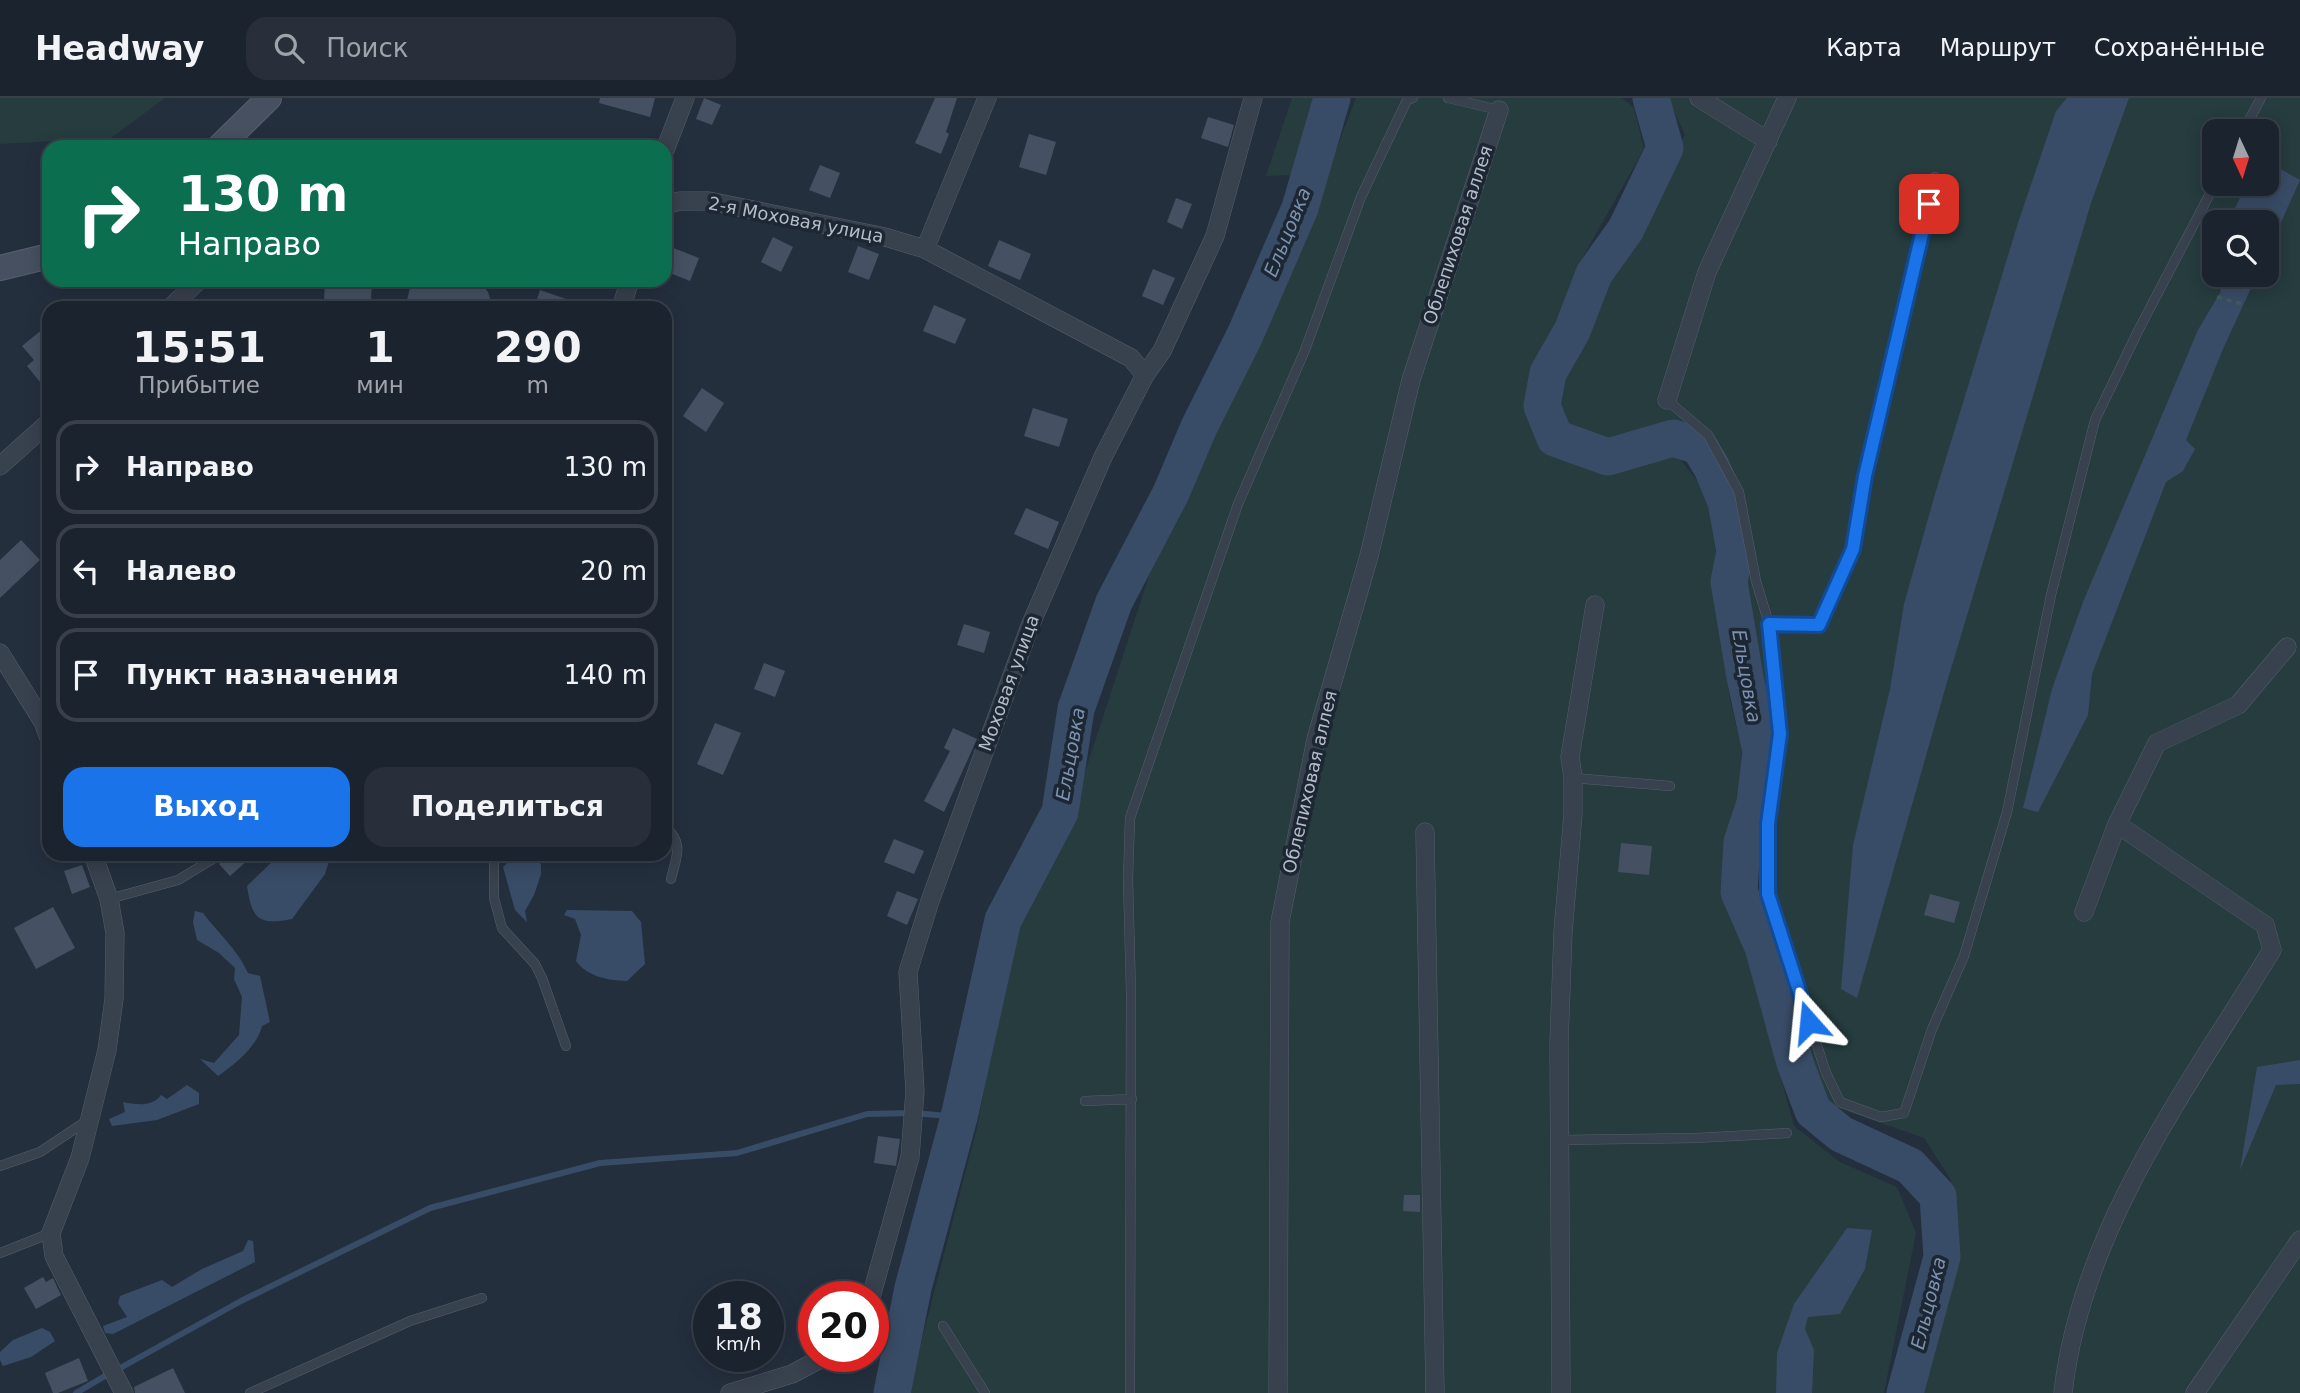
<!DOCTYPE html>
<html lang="ru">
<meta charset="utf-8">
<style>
:root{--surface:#1b232e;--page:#282f3a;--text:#f1f3f6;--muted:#a0a4aa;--line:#39404a;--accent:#1a73e8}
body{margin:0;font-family:"DejaVu Sans",sans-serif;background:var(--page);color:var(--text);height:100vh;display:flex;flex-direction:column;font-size:26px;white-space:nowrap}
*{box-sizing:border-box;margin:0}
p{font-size:23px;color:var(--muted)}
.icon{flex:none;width:38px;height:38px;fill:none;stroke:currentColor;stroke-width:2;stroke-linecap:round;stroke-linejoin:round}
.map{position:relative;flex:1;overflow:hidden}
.panel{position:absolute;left:42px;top:203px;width:630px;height:560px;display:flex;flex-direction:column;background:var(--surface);border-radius:21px;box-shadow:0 4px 18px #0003,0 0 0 2px var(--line)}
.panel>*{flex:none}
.top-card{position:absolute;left:42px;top:42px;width:630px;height:147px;border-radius:21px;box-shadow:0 4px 18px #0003,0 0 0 2px var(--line);background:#0b6e4f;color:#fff;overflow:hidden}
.needle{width:46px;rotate:176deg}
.fabs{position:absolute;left:2202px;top:21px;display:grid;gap:14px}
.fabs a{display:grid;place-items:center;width:77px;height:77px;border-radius:14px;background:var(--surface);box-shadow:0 4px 18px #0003,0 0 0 2px var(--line);font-size:35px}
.speed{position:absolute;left:693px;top:1183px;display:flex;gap:14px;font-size:35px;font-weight:700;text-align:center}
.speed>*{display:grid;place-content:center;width:91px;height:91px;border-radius:50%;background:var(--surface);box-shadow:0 4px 18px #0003,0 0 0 2px var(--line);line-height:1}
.speed small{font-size:18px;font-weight:400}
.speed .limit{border:10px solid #d22;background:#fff;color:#111}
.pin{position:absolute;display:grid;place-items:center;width:60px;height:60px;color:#fff;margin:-30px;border-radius:14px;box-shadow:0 4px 10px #0006}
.me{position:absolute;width:77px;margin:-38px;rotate:342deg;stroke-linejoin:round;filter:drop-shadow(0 0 5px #0008)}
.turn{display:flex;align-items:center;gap:24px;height:147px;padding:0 21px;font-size:32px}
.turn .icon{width:91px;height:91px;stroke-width:2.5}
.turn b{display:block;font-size:49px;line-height:60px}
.eta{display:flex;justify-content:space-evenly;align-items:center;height:119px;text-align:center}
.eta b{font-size:42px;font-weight:600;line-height:49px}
.action{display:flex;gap:14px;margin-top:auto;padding:14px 21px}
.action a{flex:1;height:80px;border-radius:21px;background:var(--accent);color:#fff;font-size:28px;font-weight:600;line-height:80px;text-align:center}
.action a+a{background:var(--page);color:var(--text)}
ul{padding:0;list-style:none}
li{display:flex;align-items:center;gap:21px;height:94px;margin:0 14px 10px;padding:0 7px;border:4px solid var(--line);border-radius:21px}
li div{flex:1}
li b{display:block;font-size:26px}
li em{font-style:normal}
header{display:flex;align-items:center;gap:42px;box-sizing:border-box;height:98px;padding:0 35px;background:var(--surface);border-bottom:2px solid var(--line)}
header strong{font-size:33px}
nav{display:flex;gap:38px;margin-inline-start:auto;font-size:24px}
.search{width:490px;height:63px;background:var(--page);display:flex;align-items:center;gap:18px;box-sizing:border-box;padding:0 24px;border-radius:21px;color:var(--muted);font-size:26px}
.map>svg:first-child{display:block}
</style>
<header>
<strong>Headway</strong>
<div class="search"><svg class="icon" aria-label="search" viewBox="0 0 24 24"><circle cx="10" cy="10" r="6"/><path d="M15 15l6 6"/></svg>Поиск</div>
<nav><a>Карта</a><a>Маршрут</a><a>Сохранённые</a></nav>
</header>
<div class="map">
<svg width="2300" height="1295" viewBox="0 0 2300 1295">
<rect width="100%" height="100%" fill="#242f3e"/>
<path fill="#263c3f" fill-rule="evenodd" d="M0,0H165L111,40L0,46Z
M1292,0H1329L1294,77L1266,78Z
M1356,0H1622L1634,10L1644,51L1580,164L1525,307L1550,356L1612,375L1674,354L1705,392L1716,441L1715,491L1730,601L1744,662L1729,748L1724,793L1746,850L1794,1028L1840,1064L1897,1089L1916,1135L1884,1295H908L977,1030L1012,837L1067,729L1149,478L1295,156Z
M1667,0H2300V1295H1924L1950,1170L1951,1082L1924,1040L1820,1004L1759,789V736L1768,657L1759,574L1735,406L1728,384L1715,359L1698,333L1674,324L1608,345L1563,329L1552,308L1558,279L1578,247L1619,166L1657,103L1685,36ZM2214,33H2266V86H2214ZM2214,124H2266V177H2214Z"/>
<path fill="#394c67" d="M2067,0H2129L2091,105L1947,584L1857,900L1841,891L1853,747L1890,591L1904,506L1935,396L2018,125L2056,13Z
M2266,63L2300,82L2266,158V124H2228L2247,86H2266Z
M2215,177H2257L2223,251L2186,342L2195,351L2183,373L2166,384L2092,576L2088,617L2038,714L2023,710L2052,591L2083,504L2198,232L2221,193Z
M280,756L331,757L325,776L292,821C257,828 252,820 247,788Z
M533,760L541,766V776L534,797L525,813L527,824L515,812L503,769L511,761Z
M567,812L632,813L641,824L645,866L627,883C607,882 588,879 576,863L581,837L575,821L564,817Z
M195,813L203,815C218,835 238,852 248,875L260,878L270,924L262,928C257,949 235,966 218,978L200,961L214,965L239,937L242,899L234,881L235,870L219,855L197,842L193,824Z
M2300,962V986L2276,987L2240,1072L2257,969Z
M187,987L199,995V1006L157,1022L112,1028L109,1021L125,1014L123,1004C137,1007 152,1009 161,997L167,1001Z
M1847,1130L1872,1132L1865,1171L1840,1216L1808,1219L1805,1231L1814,1252L1812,1295H1776L1777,1255L1794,1206Z
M248,1142L253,1143L255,1164L113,1236L105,1235L103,1228L127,1219L118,1205L120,1198L162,1182L172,1189L202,1171L243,1153Z
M42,1230L50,1234L55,1243L31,1259L3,1268L0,1262V1254L13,1242Z"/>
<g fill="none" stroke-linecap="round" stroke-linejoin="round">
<path stroke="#394c67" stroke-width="6" d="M122,1269L241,1203L430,1110L600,1065L737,1055L867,1016L914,1015L959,1019
M76,1295L105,1278"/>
<path stroke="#394c67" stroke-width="37" d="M1651,0L1665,50L1626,131L1594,176L1572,233L1548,275L1542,308L1555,340L1608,359L1673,340L1699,348L1712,370L1726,404L1735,453L1729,484L1745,579L1761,654L1755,705L1742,744L1739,794L1763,849L1795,965L1813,1013L1841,1036L1910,1068L1938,1098L1942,1159L1905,1295
M892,1295L913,1190L959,1019L1003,822L1060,714L1076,611L1114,504L1171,395L1199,329L1245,237L1300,110L1332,0"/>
</g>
<path fill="#455162" d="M600,0H655L650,19L599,5Z
M704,0L721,7L712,27L696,21Z
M935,0H957L946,34L949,36L941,56L915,45Z
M1208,19L1234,27L1228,49L1201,40Z
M1029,36L1056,44L1046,77L1019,69Z
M820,67L840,75L830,100L809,92Z
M1176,100L1192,106L1182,131L1167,124Z
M773,139L793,149L781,174L761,164Z
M999,142L1031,156L1020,182L988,168Z
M858,148L879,156L869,182L848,174Z
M671,149L699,160L690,183L665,173V163Z
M1153,171L1175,180L1163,207L1142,198Z
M325,182H372L371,204L324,203Z
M412,182H479L488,194L493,210H405Z
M540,192L584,207L583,210H534Z
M934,207L966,221L955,246L923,233Z
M49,226V295L27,268L34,262L22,248Z
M702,290L724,305L706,334L683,318Z
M1033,310L1068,321L1059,349L1024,338Z
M1026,410L1059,424L1048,451L1014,436Z
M21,442L40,462L0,500V462Z
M964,526L990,534L984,555L957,547Z
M764,565L785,573L775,599L754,591Z
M715,625L741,635L723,677L697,666Z
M953,630L977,641L944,714L924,703L950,653L944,650Z
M894,741L924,753L914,776L884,764Z
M1621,745L1652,748L1649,777L1618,774Z
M230,756H255L230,778L219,766Z
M82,767L90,789L72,796L64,773Z
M897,793L918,801L907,827L887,818Z
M1930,796L1960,804L1954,825L1924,817Z
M53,809L75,850L36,871L14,830Z
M878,1038L900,1041L896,1068L874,1065Z
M1404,1097H1420V1114L1403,1113Z
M43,1179L46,1184L53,1180L61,1197L36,1211L24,1190Z
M79,1260L88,1283L58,1295H53L45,1275Z
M173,1270L185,1295H135L134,1289Z"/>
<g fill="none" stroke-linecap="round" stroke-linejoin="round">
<g stroke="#565f6c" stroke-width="10">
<path id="lane" d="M1448,0L1499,12
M2243,33L2261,0
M1667,302L1708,337L1739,394L1756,483L1769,526L1780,636L1768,726V796L1826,975L1840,1004L1881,1019L1904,1015L1932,931L1964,858L2007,714L2051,497L2095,322L2139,231L2215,86
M1769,526L1820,527L1853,451L1865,378L1935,79
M1573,680L1670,688
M665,728C684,746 677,757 671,781
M494,756V800L502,830L535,866L542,880L566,948
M109,801L178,782L221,756
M1085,1003L1132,1001
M1560,1042L1696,1040L1787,1035
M0,1068L40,1054L88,1022
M0,1155L51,1135
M943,1228L985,1295
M250,1295L410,1223L482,1200
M1130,1295L1131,895L1128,781L1130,720L1238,406L1305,252L1361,99L1407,2L1413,0"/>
</g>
<g stroke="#565f6c" stroke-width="19">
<path id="street" d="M1699,0L1768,43
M665,52L685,0
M665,107L680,103H709L885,139L925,151L1131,260L1145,277
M925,151L987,0
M170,210L199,182
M621,210L630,182
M1667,302L1707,174L1787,0
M0,368L49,324
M0,555L43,624L49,640
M1425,734L1435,1295
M93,756L109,801L115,835L114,901L107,952L80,1060L51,1135L54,1158L124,1295
M2084,814L2117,726
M871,1199L910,1059L915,993L908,874L930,803L1030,528L1103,359L1145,277L1162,253L1215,138L1253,0
M730,1295L792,1276L826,1258
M1278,1295L1280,824L1316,641L1369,458L1411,282L1499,12
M1561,1295L1559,945L1563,834L1573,716V680L1570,659L1595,507
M2063,1295C2081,1131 2188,989 2272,852L2265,827L2117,726L2157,645L2238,607L2287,549
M2195,1295L2300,1142"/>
</g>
<g stroke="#565f6c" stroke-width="26">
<path id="secondary" d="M219,49L269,0
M0,170L49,158"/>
</g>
<path stroke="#44595c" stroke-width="3.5" stroke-dasharray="5 5" stroke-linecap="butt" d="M2217,199L2243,206"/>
<use href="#lane" stroke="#38414e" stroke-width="9"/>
<use href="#street" stroke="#38414e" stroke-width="18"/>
<use href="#secondary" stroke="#465061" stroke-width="24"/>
</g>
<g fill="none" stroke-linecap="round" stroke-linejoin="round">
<g stroke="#114b97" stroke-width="18">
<path id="route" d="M1809,924L1768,796V726L1780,636L1769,526L1819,527L1853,451L1865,378L1929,106"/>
</g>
<use href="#route" stroke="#1a73e8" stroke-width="12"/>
</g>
<g text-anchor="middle" stroke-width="7" stroke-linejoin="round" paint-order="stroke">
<g font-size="18" fill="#b4bcc9" stroke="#1d2633">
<text transform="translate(796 122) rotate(11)" y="6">2-я Моховая улица</text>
<text transform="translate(1458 137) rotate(-72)" y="6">Облепиховая аллея</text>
<text transform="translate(1009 585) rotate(-70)" y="6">Моховая улица</text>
<text transform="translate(1310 684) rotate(-77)" y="6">Облепиховая аллея</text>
</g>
<g font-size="19" font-style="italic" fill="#7c92b1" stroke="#1d2633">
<text transform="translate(1287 134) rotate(-68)" y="7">Ельцовка</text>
<text transform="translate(1747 578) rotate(80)" y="7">Ельцовка</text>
<text transform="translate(1070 656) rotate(-80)" y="7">Ельцовка</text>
<text transform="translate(1928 1205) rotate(-76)" y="7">Ельцовка</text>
</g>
</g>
</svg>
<div class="fabs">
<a><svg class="needle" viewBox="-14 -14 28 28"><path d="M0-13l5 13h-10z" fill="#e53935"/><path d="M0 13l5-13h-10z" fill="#a0a4aa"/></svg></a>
<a><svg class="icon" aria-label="search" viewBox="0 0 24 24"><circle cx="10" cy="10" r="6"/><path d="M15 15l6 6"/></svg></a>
</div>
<div class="speed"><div>18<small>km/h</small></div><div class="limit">20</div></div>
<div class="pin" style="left:1929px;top:106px;background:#d93025"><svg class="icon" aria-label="arrive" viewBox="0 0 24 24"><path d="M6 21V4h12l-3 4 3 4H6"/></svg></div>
<svg class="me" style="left:1809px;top:924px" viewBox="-20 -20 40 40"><path d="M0-17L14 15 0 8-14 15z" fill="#1a73e8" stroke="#fff" stroke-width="4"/></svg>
<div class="top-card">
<div class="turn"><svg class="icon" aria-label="right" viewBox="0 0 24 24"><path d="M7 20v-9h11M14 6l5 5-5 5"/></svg><div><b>130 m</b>Направо</div></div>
</div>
<section class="panel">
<div class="eta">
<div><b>15:51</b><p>Прибытие</p></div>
<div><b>1</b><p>мин</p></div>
<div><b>290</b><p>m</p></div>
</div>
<ul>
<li><svg class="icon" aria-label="right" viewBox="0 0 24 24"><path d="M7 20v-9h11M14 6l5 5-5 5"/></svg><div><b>Направо</b></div><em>130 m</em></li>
<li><svg class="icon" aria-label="left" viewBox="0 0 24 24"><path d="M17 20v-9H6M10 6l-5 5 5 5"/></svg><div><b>Налево</b></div><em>20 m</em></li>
<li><svg class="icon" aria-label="arrive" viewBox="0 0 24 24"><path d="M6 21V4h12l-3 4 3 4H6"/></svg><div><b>Пункт назначения</b></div><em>140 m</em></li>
</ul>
<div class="action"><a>Выход</a><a>Поделиться</a></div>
</section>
</div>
